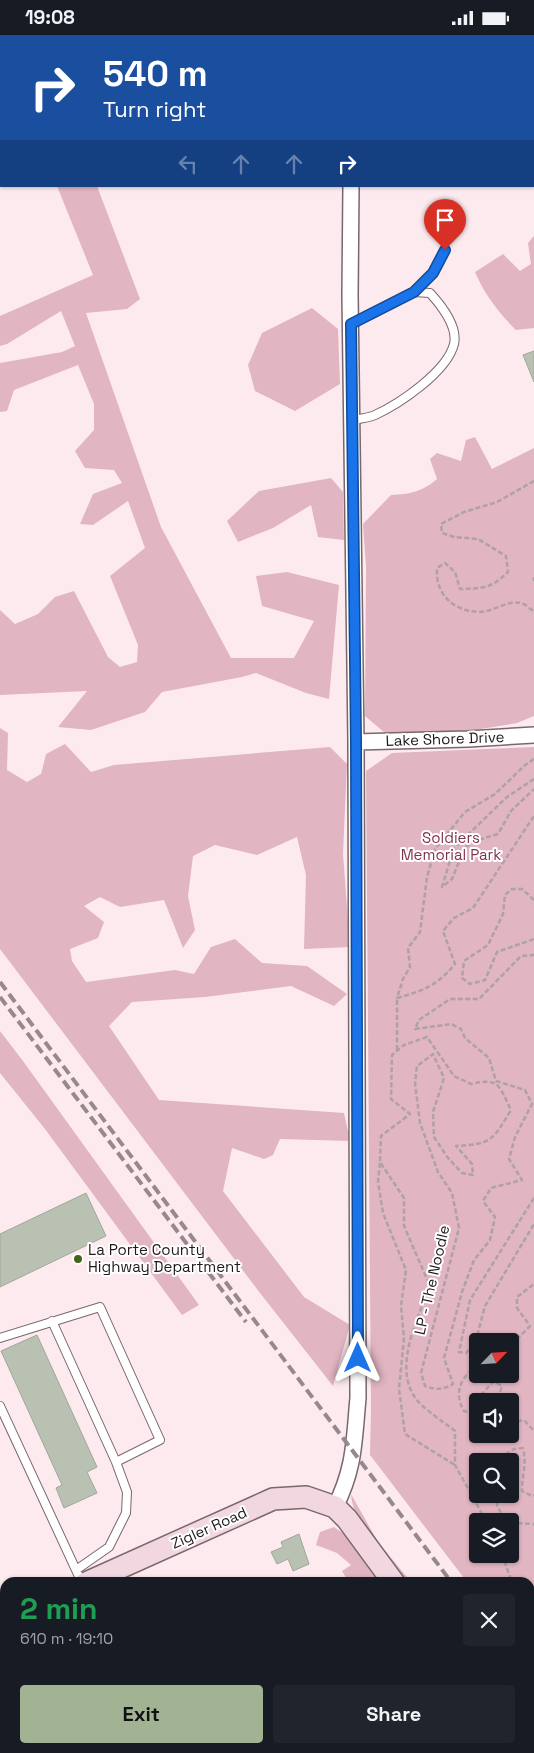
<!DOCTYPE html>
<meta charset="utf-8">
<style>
:root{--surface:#171b24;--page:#20242c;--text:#f1f3f6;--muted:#9ea1a6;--accent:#a2b394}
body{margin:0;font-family:"Space Grotesk",sans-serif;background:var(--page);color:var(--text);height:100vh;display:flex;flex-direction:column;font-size:19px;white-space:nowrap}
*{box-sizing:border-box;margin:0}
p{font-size:16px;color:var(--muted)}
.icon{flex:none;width:28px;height:28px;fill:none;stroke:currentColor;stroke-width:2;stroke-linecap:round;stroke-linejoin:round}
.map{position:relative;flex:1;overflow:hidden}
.panel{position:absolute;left:0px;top:1542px;width:535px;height:176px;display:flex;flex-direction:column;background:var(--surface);border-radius:15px 15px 0 0;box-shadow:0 1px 4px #0004}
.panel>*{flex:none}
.hud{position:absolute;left:0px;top:0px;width:535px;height:152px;box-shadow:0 1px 4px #0004;background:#1a4fa0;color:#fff;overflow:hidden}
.needle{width:32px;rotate:65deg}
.tools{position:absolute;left:469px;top:1298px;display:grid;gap:10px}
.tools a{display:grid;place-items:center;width:50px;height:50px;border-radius:5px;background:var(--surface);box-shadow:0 1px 4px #0004;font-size:25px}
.pin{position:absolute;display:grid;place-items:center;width:42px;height:42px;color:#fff;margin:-51px -21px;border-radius:50% 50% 50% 0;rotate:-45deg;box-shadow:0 0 5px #0007}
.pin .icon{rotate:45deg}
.me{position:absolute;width:55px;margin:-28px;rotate:0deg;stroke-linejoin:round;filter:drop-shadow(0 0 4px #0008)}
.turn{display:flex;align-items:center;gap:18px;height:105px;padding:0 20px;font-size:22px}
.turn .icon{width:65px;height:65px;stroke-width:2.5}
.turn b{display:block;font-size:35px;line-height:42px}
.lanes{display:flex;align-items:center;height:48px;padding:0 20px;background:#0003;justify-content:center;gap:25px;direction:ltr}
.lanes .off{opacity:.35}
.round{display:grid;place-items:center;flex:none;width:52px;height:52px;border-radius:5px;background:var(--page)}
.headline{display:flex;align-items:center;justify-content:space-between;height:85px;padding:0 20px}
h1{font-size:30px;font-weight:600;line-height:38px;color:#1e9e55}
.action{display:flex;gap:10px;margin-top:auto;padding:10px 20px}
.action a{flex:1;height:58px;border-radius:5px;background:var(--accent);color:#111;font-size:20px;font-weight:600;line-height:58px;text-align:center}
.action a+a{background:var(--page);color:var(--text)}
.status{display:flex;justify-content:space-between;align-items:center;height:35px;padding:0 25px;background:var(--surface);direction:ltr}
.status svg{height:14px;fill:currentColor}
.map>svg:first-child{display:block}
</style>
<div class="status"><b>19:08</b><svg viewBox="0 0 49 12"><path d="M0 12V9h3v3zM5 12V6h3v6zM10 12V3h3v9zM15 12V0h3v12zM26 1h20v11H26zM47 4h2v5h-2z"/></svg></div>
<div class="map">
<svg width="534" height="1718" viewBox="0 0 534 1718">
<rect width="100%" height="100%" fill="#fdeaef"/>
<path fill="#e1b5c2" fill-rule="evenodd" d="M57,151H97L140,264L127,274L86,278L161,492L231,623H294L314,586L262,571L256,541L287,537L339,550L329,664L306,658L256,638L242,642L162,657L145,677L91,695L58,692L87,656L0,660V575L15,589L38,579L55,562L74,556L108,622L120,632L137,627L138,610L110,541L145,513L128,466L93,490L80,489L93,459L122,448L114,435L85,433L75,416L94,395V369L78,330L14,355L7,376L0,377V328L62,317L75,311L61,276L7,309L0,311V281L93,240Z
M534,201V293L516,295C498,277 485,260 475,237L503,219L520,236L531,229L528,208Z
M312,273L338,294L340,349L295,376L255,356L248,330L262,298Z
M475,402L492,434L534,413V681L517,688L444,700L385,698L365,681L366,532L363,489L391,460C410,459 422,457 437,444L430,424L437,418L461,426L466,405Z
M331,443L343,457L344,505L318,502L311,470L273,493L238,507L227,486L259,456Z
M0,693L8,698L7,735L27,747L41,739L46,719L65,709L91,737L114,730L330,712L347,729L343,819L350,912L304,914L306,840L297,802L257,820L215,810L193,821L188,861L195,895L183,913L164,865L120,872L100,862L84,871L104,887L98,903L70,914L72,926L86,947L175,935L194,939L211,912L235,904L262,928L307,931L347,959L334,971L291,951L205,962L132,967L109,991L159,1065L344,1078L350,1106L280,1104L273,1120L264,1124L232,1113L223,1156L304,1262L350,1290L333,1351L260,1258L0,914Z
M534,712V1635L530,1630V1548L467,1547L370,1420L371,1375L366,736L392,718ZM478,1306H510V1339H478ZM478,1366H510V1399H478ZM478,1426H510V1459H478ZM478,1486H510V1519H478Z
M0,996L23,1026L199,1270L182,1280L45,1094L0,1038Z
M351,1459L378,1507L411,1547H402C384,1524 353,1489 351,1459Z
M334,1492L344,1499L380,1547H351L348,1546L342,1536L351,1530L337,1518L316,1510L320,1497Z"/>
<path fill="#b9c1b3" stroke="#a0a89a" d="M534,316V347L523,320Z
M86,1158L106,1201L0,1252V1199Z
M37,1300L97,1432L87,1437L97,1458L64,1473L56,1453L62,1450L1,1316Z
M299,1499L309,1529L293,1536L288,1524L277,1529L271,1517L283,1512L281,1507Z"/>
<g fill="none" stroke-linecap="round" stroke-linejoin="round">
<g stroke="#78676c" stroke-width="10">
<path id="lane" d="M414,257L433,238L445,215
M351,289L414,257L430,258C441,270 458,292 454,309C447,337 399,369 375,380C368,383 359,384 352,385
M52,1286L116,1427L127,1457L126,1478L109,1512L76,1535
M0,1303L100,1272L160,1405L116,1427
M0,1371L82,1548"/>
</g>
<g stroke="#78676c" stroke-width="18">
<path id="street" d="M351,0V1
M487,1L490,0
M356,707L468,704L534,700
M335,1472C355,1433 354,1405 358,1363L356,707L350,260L351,151
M180,1714L182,1718"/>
</g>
<g stroke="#78676c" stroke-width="24">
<path id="secondary" d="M86,1548L273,1464L306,1462L335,1472L347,1484L394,1548
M0,1586L5,1583
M516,1714L519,1718"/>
</g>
<path stroke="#afa1a5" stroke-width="2.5" stroke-dasharray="5 2.5" stroke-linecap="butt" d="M534,446L497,467L464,477L441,489L442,498L454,502L478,504L506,521L508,537C490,554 485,553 460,554L455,537L445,528L437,533C435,559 453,576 479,577C494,577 506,565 521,568C526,569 529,574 534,576
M534,542V546
M534,724L524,731L495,759L465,777L435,814L427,842L420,897L408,913L410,932L403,944L397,963C423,956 438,950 455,929L443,896L454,883L473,873L534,781
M534,744L507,762L454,813L442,852L452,844L465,812L478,805L498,799L511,776L534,754
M534,865L522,854H512L505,860L503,879L488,910L464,926L462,943L470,949L485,945L497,917L534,904
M397,1015V963
M380,1128L378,1147L383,1178L406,1235L401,1271L404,1303L399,1354L405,1399L455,1430
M534,1163L470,1265L459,1317L466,1318L475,1309L485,1271L534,1189
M510,1308L518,1303L530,1291L517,1273V1262L534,1249
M478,1330C461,1342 453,1357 464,1376L478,1380
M480,1366L478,1363L494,1346L502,1351L497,1366
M510,1388L524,1385L534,1396
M503,1426L504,1420L514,1414L523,1413C527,1430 522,1440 522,1456L532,1461L534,1460
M498,1459L497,1471L506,1486
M486,1486L455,1430V1396C445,1388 419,1371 414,1361C394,1329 418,1283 430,1251L404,1191V1163L380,1127L381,1101L410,1079L391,1064L392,1020L404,1010L427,1002L454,1041L471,1049C500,1042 499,1051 511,1075C492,1106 492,1109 456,1111L472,1129L473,1140L462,1138L448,1123L434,1102L433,1077L444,1043L433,1019L417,1031L415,1048L420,1088L438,1137L452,1158L459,1193L421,1338L425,1351C436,1355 443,1355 453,1349L444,1323L462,1257L474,1225L490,1205L495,1182L483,1166L491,1153L522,1145L509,1124L515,1102L532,1069L525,1055L496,1046L489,1023L465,1003L461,994L451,989L415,994L419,985L450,964H479L521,921L534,920
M510,1488L534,1489
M502,1519L512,1548
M530,1580L534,1585"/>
<use href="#lane" stroke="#fff" stroke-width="8"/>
<use href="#street" stroke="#fff" stroke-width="15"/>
<use href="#secondary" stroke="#f2d6e0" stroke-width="21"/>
<path stroke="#96898d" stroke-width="4" stroke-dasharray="10 5" stroke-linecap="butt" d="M0,947L452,1548
M0,962L246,1287
M530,1651L534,1656
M530,1662L534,1668"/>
</g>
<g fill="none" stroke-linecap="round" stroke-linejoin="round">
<g stroke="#114b97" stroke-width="12">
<path id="route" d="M358,1323L356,707L351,289L414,257L433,238L445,215"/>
</g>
<use href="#route" stroke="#1a73e8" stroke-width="9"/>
</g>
<circle fill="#42651c" stroke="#fff" stroke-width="2" cx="78" cy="1224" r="5"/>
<g text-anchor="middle" stroke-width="4" stroke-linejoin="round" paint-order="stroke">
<g font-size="15" fill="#1f191b" stroke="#fff">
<text transform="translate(445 704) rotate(-2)" y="5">Lake Shore Drive</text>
<text transform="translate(432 1245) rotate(-77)" y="5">LP - The Noodle</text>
<text transform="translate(209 1493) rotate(-24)" y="5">Zigler Road</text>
</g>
<g font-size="15" fill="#7f334f" stroke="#fff">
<text x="451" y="808">Soldiers<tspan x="451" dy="17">Memorial Park</tspan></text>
</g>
<g font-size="15" fill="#1f191b" stroke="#fff" text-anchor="start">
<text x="88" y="1220">La Porte County<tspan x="88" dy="17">Highway Department</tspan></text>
</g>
</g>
</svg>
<div class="tools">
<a><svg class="needle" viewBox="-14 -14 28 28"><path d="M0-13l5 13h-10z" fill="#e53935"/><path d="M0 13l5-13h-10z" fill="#9ea1a6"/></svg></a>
<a><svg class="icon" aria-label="sound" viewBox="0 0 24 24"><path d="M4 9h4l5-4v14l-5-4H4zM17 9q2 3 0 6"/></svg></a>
<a><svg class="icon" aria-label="search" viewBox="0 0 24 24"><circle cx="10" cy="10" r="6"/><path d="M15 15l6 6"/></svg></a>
<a><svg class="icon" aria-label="layers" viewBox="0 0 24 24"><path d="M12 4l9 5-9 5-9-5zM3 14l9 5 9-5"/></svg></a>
</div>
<div class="pin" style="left:445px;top:215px;background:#d93025"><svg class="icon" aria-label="arrive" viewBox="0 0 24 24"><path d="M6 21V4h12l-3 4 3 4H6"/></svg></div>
<svg class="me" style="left:358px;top:1323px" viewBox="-20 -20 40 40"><path d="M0-17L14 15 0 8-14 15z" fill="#1a73e8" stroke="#fff" stroke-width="4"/></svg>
<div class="hud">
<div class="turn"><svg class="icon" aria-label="right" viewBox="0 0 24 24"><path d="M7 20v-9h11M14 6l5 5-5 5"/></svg><div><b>540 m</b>Turn right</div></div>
<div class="lanes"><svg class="icon off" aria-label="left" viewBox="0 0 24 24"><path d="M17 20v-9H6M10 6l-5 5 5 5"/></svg><svg class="icon off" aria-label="ahead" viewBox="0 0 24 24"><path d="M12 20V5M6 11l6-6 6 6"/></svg><svg class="icon off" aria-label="ahead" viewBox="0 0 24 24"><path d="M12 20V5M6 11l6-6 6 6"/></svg><svg class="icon" aria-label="right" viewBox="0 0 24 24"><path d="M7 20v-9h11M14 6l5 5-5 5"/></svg></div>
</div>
<section class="panel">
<div class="headline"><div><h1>2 min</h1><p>610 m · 19:10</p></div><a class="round"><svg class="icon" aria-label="close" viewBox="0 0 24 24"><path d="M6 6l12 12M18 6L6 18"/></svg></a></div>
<div class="action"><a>Exit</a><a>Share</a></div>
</section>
</div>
